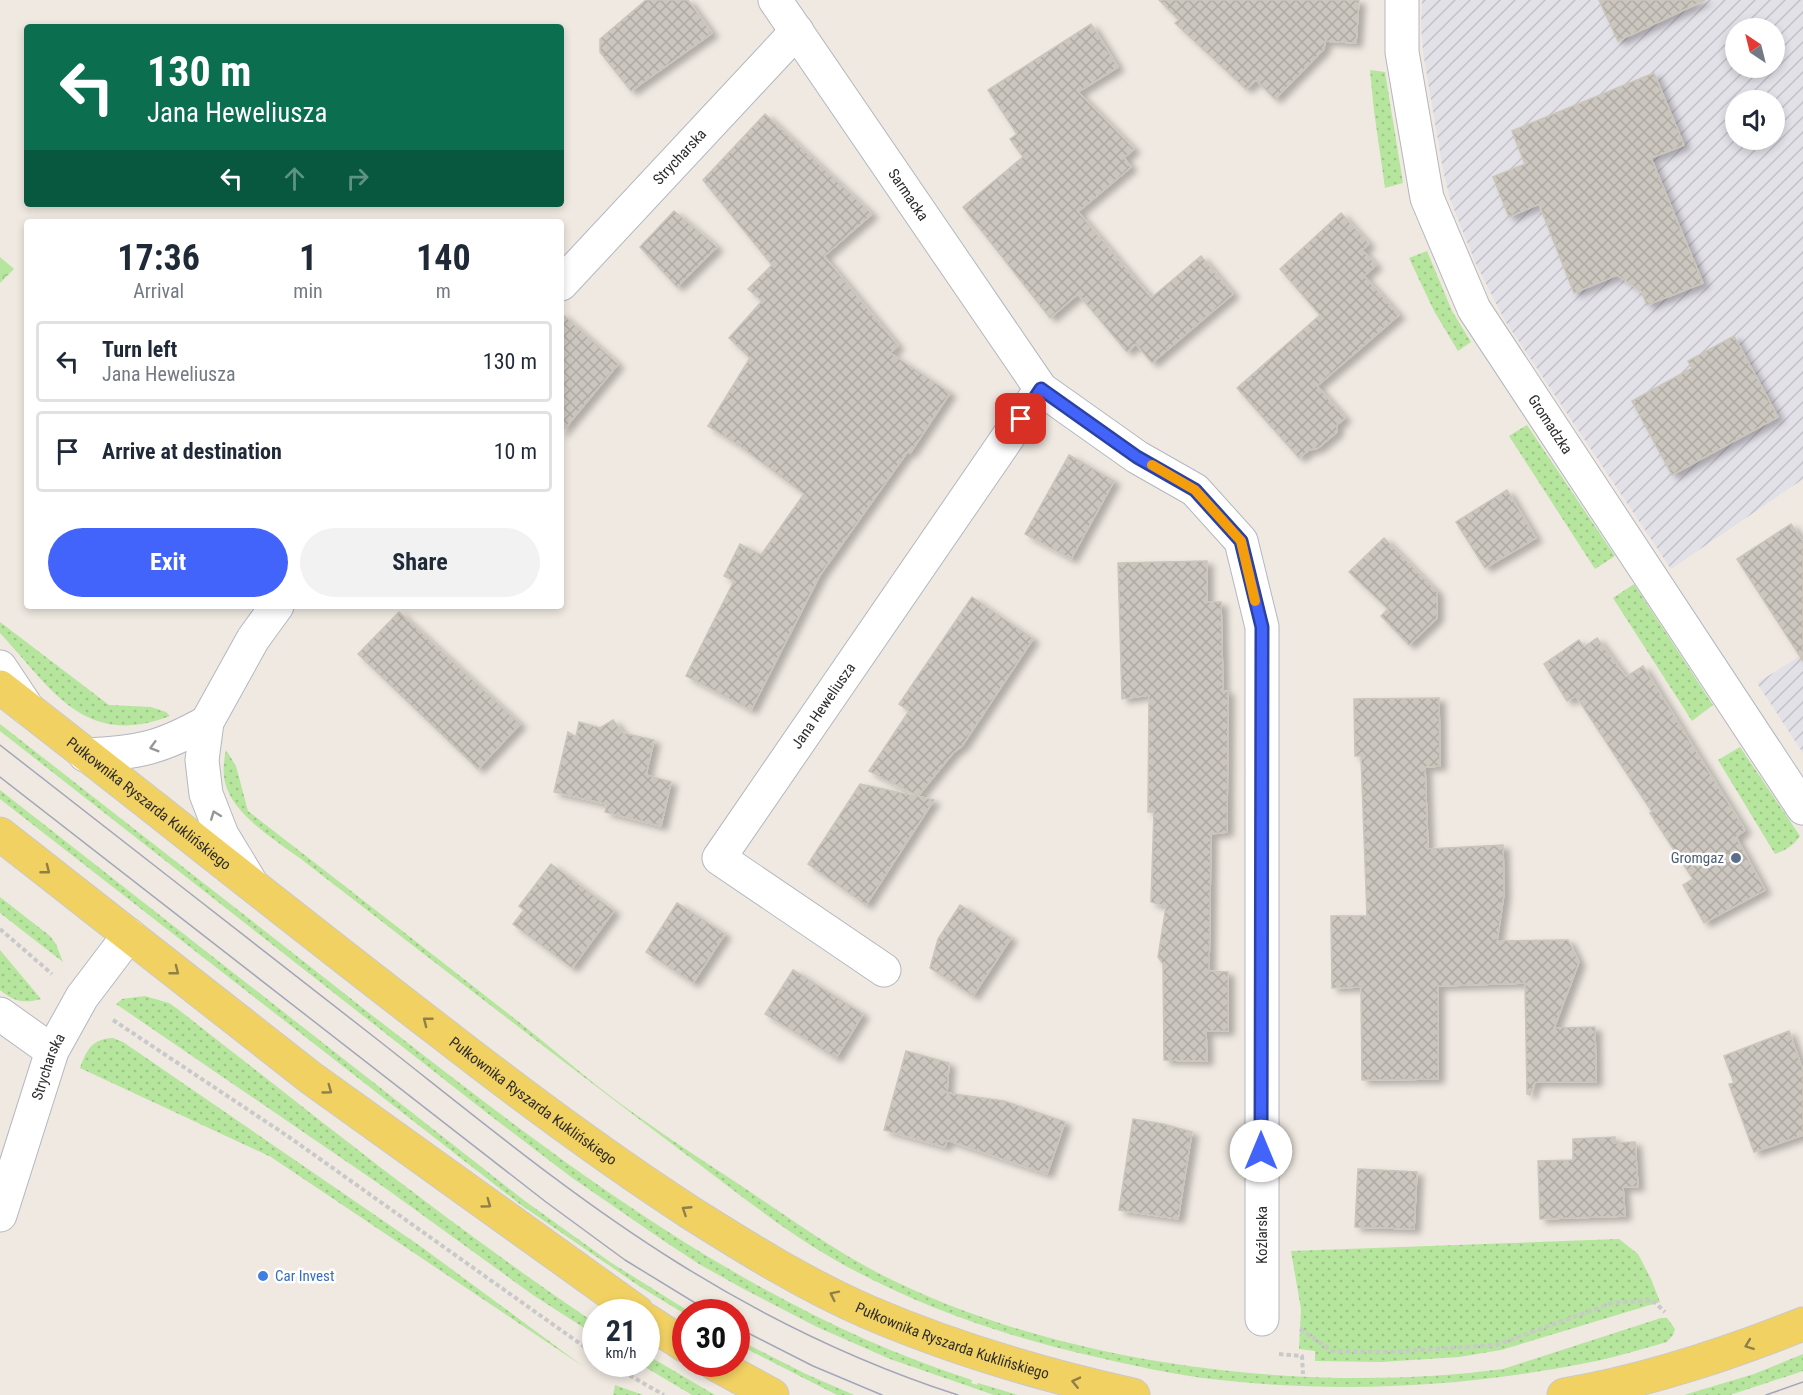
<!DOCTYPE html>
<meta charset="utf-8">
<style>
:root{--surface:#fff;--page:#f2f2f3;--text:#1f2937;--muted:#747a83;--line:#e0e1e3;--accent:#4264fb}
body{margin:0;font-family:"Roboto Condensed",sans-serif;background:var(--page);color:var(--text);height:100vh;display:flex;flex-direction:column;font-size:22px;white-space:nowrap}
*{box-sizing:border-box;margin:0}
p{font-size:20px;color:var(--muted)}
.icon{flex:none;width:33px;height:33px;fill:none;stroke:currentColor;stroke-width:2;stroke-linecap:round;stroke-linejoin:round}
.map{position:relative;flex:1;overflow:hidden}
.drawer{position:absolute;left:24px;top:219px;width:540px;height:390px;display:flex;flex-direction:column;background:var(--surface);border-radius:6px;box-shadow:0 3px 9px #0003}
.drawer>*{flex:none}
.guide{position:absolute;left:24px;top:24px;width:540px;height:183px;border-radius:6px;box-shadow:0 3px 9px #0003;background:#0b6e4f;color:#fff;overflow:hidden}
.needle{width:39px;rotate:325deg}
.tools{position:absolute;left:1725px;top:18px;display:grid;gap:12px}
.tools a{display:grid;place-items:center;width:60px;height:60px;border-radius:50%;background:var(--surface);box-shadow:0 3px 9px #0003;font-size:30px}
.speed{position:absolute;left:582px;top:1299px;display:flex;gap:12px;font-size:30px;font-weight:700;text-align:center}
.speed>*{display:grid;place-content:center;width:78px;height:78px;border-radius:50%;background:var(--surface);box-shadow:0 3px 9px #0003;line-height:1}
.speed small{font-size:15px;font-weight:400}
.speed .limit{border:9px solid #d22;background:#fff;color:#111}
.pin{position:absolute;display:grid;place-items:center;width:51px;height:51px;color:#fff;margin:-26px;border-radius:12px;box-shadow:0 3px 9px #0006}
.me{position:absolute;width:66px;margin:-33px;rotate:0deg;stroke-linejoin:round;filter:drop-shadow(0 0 4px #0008)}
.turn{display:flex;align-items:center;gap:21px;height:126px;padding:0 24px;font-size:27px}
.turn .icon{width:78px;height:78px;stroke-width:2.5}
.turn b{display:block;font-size:42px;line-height:51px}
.lanes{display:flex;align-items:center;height:57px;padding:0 24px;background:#0003;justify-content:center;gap:30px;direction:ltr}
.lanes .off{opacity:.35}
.eta{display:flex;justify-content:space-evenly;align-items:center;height:102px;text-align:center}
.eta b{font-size:36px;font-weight:700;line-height:42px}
.cta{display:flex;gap:12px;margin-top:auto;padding:12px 24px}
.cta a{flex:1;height:69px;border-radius:36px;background:var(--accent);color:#fff;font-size:24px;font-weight:700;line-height:69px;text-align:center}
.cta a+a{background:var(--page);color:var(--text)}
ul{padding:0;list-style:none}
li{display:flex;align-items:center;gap:18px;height:81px;margin:0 12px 9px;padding:0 12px;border:3px solid var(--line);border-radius:6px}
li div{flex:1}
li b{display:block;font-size:22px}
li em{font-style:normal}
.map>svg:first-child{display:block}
</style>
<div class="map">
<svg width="1803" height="1395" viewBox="0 0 1803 1395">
<defs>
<pattern id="industrial-furrows" width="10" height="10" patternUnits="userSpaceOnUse" patternTransform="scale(1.5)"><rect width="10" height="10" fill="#e3e1e8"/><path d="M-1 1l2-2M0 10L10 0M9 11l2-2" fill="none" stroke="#c3c1c7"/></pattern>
<pattern id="grass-dots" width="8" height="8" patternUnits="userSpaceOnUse" patternTransform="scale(1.5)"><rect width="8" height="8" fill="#b6e59e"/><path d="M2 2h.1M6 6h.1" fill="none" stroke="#9dc588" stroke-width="1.8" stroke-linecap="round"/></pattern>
<pattern id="park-crowns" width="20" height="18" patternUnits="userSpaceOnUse" patternTransform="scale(1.5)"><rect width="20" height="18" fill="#b6e59e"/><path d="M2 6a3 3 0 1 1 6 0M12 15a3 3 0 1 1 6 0" fill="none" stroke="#9dc588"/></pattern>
<pattern id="building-cross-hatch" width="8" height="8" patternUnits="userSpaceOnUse" patternTransform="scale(1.5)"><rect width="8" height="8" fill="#cbc7bf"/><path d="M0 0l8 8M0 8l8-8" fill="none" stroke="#afaba4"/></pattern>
<filter id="shadow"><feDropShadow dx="6" dy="4" stdDeviation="3" flood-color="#0004"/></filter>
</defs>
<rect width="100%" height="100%" fill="#efe9e1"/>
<path fill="url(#industrial-furrows)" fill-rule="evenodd" d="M1422,0H1803V479L1671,569L1504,319L1475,262L1450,199L1443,170L1423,52L1421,25ZM1736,28H1774V68H1736ZM1736,100H1774V140H1736Z
M1803,654V753L1757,683Z"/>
<path fill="url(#grass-dots)" d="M1370,70L1385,72L1403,183L1385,188L1374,111Z
M1427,251L1452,311L1471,342L1458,351L1434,311L1409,258Z
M1527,425L1615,556L1595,569L1509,436Z
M1634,584L1713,705L1692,721L1613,598Z
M0,622L109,705L151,707L166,712L170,716C84,749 52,689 0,633Z
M0,724C124,821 249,918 373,1016C557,1159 747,1308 972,1380L971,1383L977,1385L978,1383L1018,1395H994L890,1359L817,1327L740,1287L699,1264L664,1241L571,1177L487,1113L0,731Z
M1740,747L1800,836C1793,846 1786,850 1775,854L1718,760Z
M226,750L236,766L248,811C340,882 432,954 524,1026C563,1057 601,1091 642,1119C671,1140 701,1159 731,1179C781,1212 829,1248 882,1275C1059,1365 1307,1395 1503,1369L1661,1318H1667L1675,1329L1673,1335L1667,1342C1641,1349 1614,1358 1586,1363C1461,1388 1330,1394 1203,1378C1167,1373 1131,1365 1096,1357C1003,1336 913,1305 830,1257C777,1226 729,1186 680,1150C588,1081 498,1011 407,941C372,914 336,886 301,859C278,842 239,818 228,791C222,778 223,764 226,750Z
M0,790L525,1201L610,1262L690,1312H686L685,1314L642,1288L521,1205L0,799Z
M0,897L50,936L56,944L63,962L0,913Z
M0,950L41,999C24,1004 13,1001 0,990Z
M145,996L169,1003L179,1010C316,1117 451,1226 595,1323V1335L533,1295L388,1190L116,1004L122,999Z
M113,1038L123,1042L423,1248L584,1367L271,1157L80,1068C87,1049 92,1039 113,1038Z
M1619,1239L1638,1254L1651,1279L1660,1302L1501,1350L1459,1357L1381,1362L1315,1361V1351L1299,1349L1301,1309L1291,1251Z
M737,1339L806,1374L854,1395H837L737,1344Z
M1803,1354V1371L1730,1395H1684L1754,1374Z
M647,1355L715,1395H692L640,1364H646Z
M615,1385L643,1395H613Z"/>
<path fill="url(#park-crowns)" d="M0,257L14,269L0,283Z"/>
<path fill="url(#building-cross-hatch)" stroke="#cbc5ba" stroke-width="1.5" filter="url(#shadow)" d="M646,0H688L712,33L631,91L600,52V39Z
M1159,0H1359L1356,43L1325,41L1324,49L1275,99L1256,80L1246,89L1175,23L1179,20Z
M1599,0H1705L1618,41Z
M1091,24L1118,67L1078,92L1134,149L1124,158L1131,167L1078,212L1151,298L1201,256L1233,294L1152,363L1136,344L1127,352L1078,294L1050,318L963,207L1023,157L1010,139L1017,134L988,90Z
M1654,73L1684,145L1651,158L1703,283L1647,305L1641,291L1617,275L1574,293L1539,204L1509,217L1493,177L1525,164L1512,131Z
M765,114L872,214L824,256L898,346L890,353L950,393L910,453L908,451L820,575L751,710L686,676L734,581L724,576L740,544L761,555L804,494L740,446L708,426L750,358L729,338L762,301L748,289L772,265L703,180Z
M674,211L717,247L677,287L640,247Z
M1341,213L1369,244L1362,250L1376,265L1364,276L1399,315L1317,386L1345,418L1337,425V432L1318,448L1309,450L1299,458L1237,388L1320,315L1280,269Z
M561,313L618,364L561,433Z
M1734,336L1778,417L1672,475L1632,401L1692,368L1688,361Z
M1069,455L1114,481L1071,559L1025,534Z
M1507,490L1536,538L1485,568L1456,522Z
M1791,524L1803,542V661L1737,559Z
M1384,538L1437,592V618L1409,645L1381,616L1388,609L1349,572Z
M1207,561V602H1221L1223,691H1228L1227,832L1211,834L1209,971L1228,972V1031H1206L1207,1061L1164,1060L1163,964L1158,957L1166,906L1151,902L1154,812H1148L1149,695L1122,699L1118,563Z
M972,597L1033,639L962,746L953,753L918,796L869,771L909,711L899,704Z
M399,612L520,724L478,769L358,654Z
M1597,638L1626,677L1643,666L1745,830L1736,837L1765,890L1704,923L1683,885L1693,879L1650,813L1652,812L1576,696L1567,701L1544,664L1579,640L1584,647Z
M1439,698L1440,766L1425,767L1428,849L1503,845L1504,894L1497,941L1568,940L1579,962L1554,1028L1595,1027L1596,1082H1535L1530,1095L1527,1094L1525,983L1438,986V1079L1362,1080L1361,987L1332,988L1331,916H1367L1361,756H1355L1354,699Z
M613,720L623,733L654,740L646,775L671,782L661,826L605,812L607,804L554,792L568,732L576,737L579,722L600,728Z
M860,784L934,800L866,905L808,864Z
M551,864L614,911L572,968L513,924L524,910L519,906Z
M677,903L725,934L693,983L646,952Z
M960,905L1011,938L973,996L930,968L938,939Z
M793,970L863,1014L836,1058L765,1014Z
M1789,1031L1803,1071V1135L1754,1152L1729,1084L1734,1083L1724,1056Z
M906,1051L949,1063L947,1093L1004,1101L1065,1122L1047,1174L947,1140L945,1147L884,1130Z
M1133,1119L1163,1124L1192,1132L1178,1219L1119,1210Z
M1615,1137V1143L1635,1142L1638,1187H1623L1625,1216L1540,1219L1538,1161L1573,1160V1139Z
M1358,1169L1417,1172L1414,1229L1355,1227Z"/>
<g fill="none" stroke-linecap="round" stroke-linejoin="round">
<g stroke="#b4b7c1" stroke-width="35">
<g id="minor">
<path id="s1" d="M775,0L1041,389L1137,457L1195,490L1241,541L1262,627V1319"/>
<path id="s2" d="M1402,0V52L1427,198L1474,309L1803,808"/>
<path id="s3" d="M561,284L797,31"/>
<path d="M0,667L28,709"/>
<path d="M85,755C138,753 161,748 207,722"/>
<path d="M251,883L222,835L206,794L202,760L207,722L253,639L277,606"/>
<path id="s4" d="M884,970L719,858L1041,389"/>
<path d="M0,1014L52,1051"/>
<path id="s5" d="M0,1215L52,1051L82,997L129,935"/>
</g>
</g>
<g stroke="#c9c9c9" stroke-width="35">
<g id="major">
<path id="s6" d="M0,687C147,801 291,917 438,1030C520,1094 603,1156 691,1213C748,1249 806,1285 868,1312C954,1349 1043,1375 1133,1395"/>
<path d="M0,834L311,1078L637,1312"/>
<path d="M646,1320L686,1346"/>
<path d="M715,1364L772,1395"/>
<path d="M1564,1395C1647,1381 1725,1355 1803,1324"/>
</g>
</g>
<path stroke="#c9c9c9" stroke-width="4" stroke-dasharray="4.5 3" stroke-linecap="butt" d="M0,929L52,974
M113,1020L289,1137L596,1355
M1300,1329L1332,1351L1389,1352L1496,1345L1612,1303L1652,1300L1665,1312
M1279,1354L1302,1356L1303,1374
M610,1364L664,1395"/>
<use href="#minor" stroke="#fff" stroke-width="33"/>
<use href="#major" stroke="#f2d163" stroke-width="33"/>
<path stroke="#a3a6b8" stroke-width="1.5" d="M0,745C126,843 252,942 378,1040C476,1117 572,1197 678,1263C766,1318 859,1363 958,1395
M0,777L546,1202L625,1260L710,1312
M736,1327L813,1366L882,1395
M1766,1395L1803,1382"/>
</g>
<defs><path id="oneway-chevron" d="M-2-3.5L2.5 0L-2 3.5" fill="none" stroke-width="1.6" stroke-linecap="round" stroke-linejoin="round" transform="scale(1.5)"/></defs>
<g stroke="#969696">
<use href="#oneway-chevron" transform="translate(154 747) rotate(164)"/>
<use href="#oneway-chevron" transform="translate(215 815) rotate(-111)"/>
</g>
<g stroke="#908048">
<use href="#oneway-chevron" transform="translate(46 870) rotate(38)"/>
<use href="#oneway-chevron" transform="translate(175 971) rotate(38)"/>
<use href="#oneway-chevron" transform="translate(427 1021) rotate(-142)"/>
<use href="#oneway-chevron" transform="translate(328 1090) rotate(36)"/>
<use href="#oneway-chevron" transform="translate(487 1204) rotate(36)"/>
<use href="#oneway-chevron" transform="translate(686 1210) rotate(-147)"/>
<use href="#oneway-chevron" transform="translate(834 1295) rotate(-154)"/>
<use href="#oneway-chevron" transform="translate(1749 1345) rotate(159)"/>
<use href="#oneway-chevron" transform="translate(1076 1382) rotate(-167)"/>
</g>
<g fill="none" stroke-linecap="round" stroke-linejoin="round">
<g stroke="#2b41a3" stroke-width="15">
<path id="route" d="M1021,419L1041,389L1137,457L1195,490L1241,541L1262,627L1261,1151"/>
</g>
<use href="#route" stroke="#4264fb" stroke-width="10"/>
<path stroke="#f59e0b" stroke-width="10" d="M1152,465L1195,490L1241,541L1255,601"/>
</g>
<circle fill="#5c6f8a" stroke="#fff" stroke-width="2" cx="1736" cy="858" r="6"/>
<circle fill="#3f7fe0" stroke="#fff" stroke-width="2" cx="263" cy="1276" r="6"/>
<g text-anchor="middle" stroke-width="5" stroke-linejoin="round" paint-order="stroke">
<g font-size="15" fill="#2e2e2e" stroke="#fff">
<text dy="5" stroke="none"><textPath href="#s3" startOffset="174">Strycharska</textPath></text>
<text dy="5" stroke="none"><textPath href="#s1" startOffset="236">Sarmacka</textPath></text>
<text dy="5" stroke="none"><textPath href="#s2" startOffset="459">Gromadzka</textPath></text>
<text dy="5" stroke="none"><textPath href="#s4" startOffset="384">Jana Heweliusza</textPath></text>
<text dy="5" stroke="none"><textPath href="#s6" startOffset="189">Pułkownika Ryszarda Kuklińskiego</textPath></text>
<text dy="5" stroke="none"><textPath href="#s5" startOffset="156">Strycharska</textPath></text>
<text dy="5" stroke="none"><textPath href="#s6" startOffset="675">Pułkownika Ryszarda Kuklińskiego</textPath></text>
<text transform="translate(1262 1235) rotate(-90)" y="5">Koźlarska</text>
<text dy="5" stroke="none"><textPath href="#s6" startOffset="1161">Pułkownika Ryszarda Kuklińskiego</textPath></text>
</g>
<g font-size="15" fill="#4e5e75" stroke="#fff" text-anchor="end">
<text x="1724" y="863">Gromgaz</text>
</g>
<g font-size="15" fill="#366cbe" stroke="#fff" text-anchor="start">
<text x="275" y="1281">Car Invest</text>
</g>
</g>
</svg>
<div class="tools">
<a><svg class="needle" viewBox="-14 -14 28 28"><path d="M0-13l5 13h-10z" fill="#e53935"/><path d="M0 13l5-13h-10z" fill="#747a83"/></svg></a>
<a><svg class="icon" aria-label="sound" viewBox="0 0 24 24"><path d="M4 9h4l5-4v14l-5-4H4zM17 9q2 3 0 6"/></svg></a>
</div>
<div class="speed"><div>21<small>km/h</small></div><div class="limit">30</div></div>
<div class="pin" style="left:1021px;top:419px;background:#d93025"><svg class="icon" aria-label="arrive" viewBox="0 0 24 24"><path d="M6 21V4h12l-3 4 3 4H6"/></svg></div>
<svg class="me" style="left:1261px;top:1151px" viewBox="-20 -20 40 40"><circle r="19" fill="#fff"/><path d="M0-13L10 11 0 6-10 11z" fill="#4264fb"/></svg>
<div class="guide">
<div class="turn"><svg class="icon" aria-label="left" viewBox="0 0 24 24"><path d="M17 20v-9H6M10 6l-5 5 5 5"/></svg><div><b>130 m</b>Jana Heweliusza</div></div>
<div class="lanes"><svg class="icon" aria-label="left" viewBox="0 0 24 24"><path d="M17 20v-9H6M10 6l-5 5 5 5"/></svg><svg class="icon off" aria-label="ahead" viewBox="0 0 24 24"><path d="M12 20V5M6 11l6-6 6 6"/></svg><svg class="icon off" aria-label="right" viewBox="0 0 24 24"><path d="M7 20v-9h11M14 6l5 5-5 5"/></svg></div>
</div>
<section class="drawer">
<div class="eta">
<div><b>17:36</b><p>Arrival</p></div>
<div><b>1</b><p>min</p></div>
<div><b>140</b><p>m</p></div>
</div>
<ul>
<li><svg class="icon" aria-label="left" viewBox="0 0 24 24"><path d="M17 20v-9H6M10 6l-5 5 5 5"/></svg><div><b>Turn left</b><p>Jana Heweliusza</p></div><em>130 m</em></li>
<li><svg class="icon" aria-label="arrive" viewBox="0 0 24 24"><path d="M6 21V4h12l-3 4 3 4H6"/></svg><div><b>Arrive at destination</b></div><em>10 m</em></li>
</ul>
<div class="cta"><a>Exit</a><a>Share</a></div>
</section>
</div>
